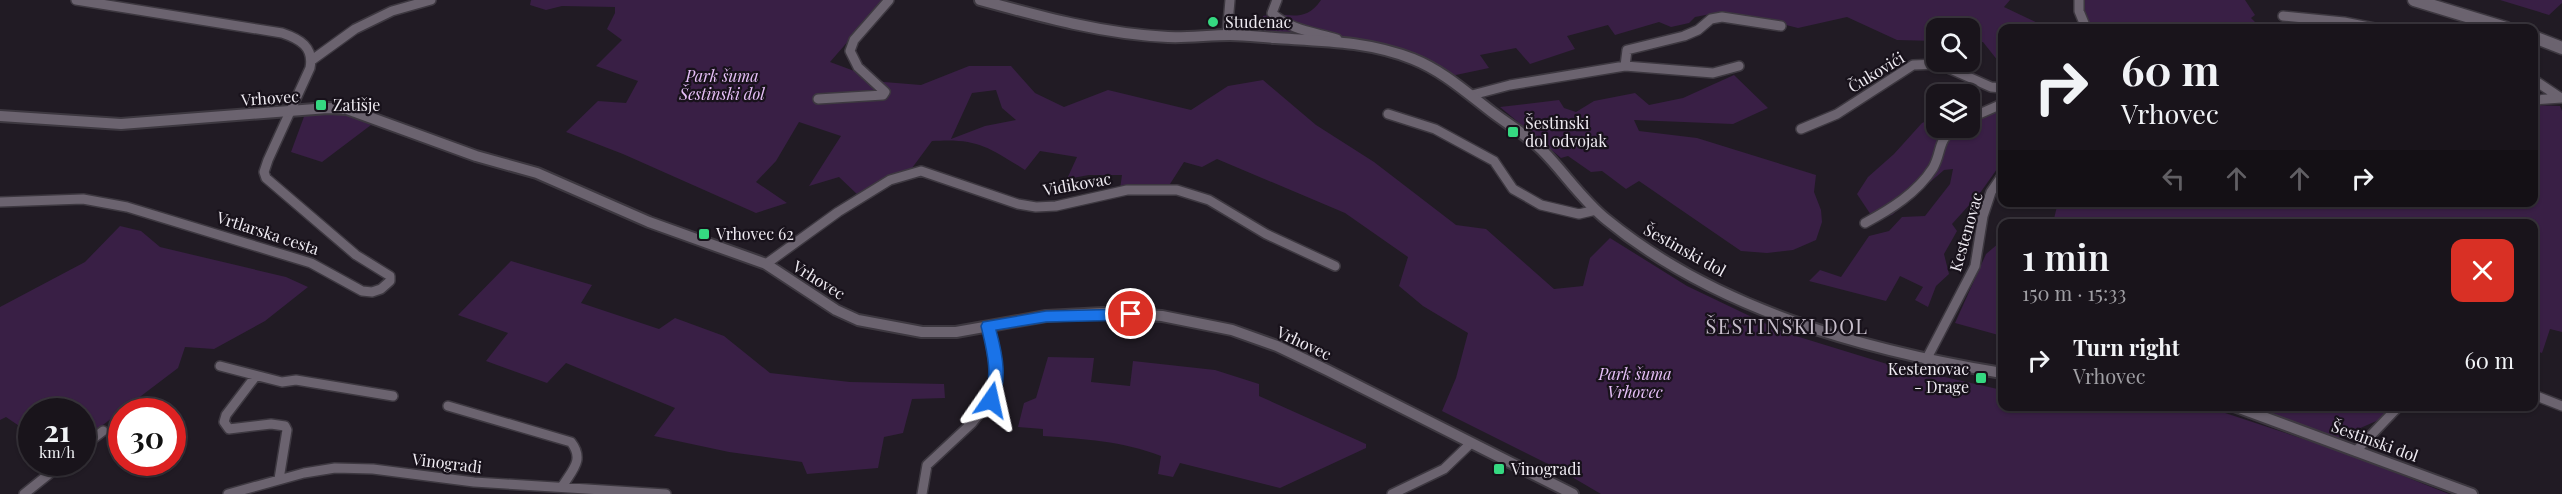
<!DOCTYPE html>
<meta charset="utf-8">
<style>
:root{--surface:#19141b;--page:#262128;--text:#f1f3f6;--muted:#9f9ea3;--line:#37333a}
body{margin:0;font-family:"Playfair Display",serif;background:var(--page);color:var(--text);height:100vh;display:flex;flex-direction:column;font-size:22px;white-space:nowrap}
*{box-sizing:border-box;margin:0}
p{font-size:20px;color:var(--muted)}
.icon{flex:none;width:33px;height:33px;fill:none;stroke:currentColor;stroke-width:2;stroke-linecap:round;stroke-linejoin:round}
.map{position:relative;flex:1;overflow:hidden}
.sheet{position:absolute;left:1998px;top:219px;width:540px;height:192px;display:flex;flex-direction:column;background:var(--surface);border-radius:12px;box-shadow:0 2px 4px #0004,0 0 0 2px var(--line)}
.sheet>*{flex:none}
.banner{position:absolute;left:1998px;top:24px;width:540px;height:183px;border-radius:12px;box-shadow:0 2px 4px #0004,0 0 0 2px var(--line);background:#19141b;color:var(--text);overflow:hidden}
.controls{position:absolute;left:1926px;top:18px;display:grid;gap:12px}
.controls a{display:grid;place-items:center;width:54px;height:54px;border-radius:12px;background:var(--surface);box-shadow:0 2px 4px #0004,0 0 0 2px var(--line);font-size:30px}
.speed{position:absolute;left:18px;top:398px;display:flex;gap:12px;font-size:30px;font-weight:700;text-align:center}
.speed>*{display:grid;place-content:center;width:78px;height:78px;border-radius:50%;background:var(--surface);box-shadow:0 2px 4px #0004,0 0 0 2px var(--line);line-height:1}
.speed small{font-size:15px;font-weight:400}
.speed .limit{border:9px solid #d22;background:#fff;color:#111}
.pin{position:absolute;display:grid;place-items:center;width:51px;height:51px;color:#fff;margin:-26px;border:3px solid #fff;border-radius:50%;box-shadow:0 2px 6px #0007}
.me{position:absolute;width:66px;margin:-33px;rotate:11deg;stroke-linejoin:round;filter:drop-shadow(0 0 4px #0008)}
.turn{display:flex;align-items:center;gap:21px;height:126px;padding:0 24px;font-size:27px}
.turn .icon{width:78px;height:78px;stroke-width:2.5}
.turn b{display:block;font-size:42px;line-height:51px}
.lanes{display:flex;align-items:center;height:57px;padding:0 24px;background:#0003;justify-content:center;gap:30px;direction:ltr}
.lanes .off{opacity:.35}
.round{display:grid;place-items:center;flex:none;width:63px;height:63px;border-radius:12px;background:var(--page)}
.headline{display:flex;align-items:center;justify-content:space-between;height:102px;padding:0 24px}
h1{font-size:36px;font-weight:600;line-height:45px}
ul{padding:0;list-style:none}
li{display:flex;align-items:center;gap:18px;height:78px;padding:0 24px}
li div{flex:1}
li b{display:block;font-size:22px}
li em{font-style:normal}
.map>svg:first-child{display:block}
</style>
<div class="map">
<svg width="2562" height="494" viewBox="0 0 2562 494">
<rect width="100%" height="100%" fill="#211b24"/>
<path fill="#391f45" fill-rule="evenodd" d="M531,0H884L830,62L884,82L921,85L969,66H1011L1035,93L1064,107L1108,90L1191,110L1228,86L1263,80L1316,125L1374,162L1456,225L1486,229L1554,289L1583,286L1590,258L1610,238L1687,286L1783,332L1887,364L2002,390V406L2207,407L2343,452L2449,494H1601L1560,470L1442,411L1456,378L1468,333L1423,306L1399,286L1408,257L1345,213L1217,159L1202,167L1184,162L1170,184L1120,189L1122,175H1089L1067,179L1077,157L1040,151L1025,170C988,147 978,138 932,141L912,168L887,176L859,196L839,177L809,186L841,136L799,122L776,161L756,182L787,203L756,213L623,154L566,132L598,101L626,103L638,81L596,66L622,40L607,29L615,13V7L562,6L546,10L530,5ZM996,90L1002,108L1016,120L985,126L951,139L972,93Z
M1321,0H2010L2004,7L2048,28H2002V66L1983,42H1970V28H1936V41L1897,40L1847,17L1798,28L1754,17L1716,13L1695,17L1689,23L1671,27L1659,22L1615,35L1608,25L1567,36L1575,49L1530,64L1516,48L1480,55L1489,68L1451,76C1395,35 1326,33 1259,33L1263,16C1288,11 1304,25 1321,0Z
M2081,0H2245L2255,15L2251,18L2258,25L2249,28H2091Z
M2500,0H2562V3L2549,15Z
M1734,75L1768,108L1733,124L1634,120L1639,131L1697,138L1816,175L1814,192L1821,210L1822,222L1816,240L1793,250L1767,253L1741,251L1639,181L1626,189L1602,171L1591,172L1568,156L1561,158L1500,107L1559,100L1564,108L1576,112L1594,101L1635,93L1649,105L1683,98Z
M2002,99V162L1980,193L1952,224L1957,231L1944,254L1949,274L1936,286L1928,307L1915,300L1923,287L1900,276L1886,301L1809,281L1820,270L1841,277L1869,236L1889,231L1902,217L1925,216L1950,184L1953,169L1944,170L1892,215L1873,218L1857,194L1868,177L1894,154L1922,123L1936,117V128H1970V110L1983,108Z
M2534,105L2560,106L2562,111V332L2550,329L2542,353L2534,350V224L2053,223L2058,202H2534Z
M327,112L345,114L371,125L322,162L291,152L305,114Z
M120,226L141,231L160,247L286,277L308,287L265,321L214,349L185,347L178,368L83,440L82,411H32L31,434L6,417L0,420V307L85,262Z
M1999,243H2002V336L1955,323L1986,254Z
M511,261L592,285L581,303L659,329L675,318L724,336L770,373L850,382L944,384L945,398L912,399L903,433L884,437L878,468L807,474L802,462L729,452L654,436L675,408L566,363L547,383L486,361L508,333L458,315Z
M1048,357L1094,358L1091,382L1130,386L1133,361L1215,370L1259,384V396L1366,444V448L1280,488L1180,463L1173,477L1158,474L1161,456C1122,441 1084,439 1043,436V429L1018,427L1024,403L1036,398Z
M2271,407H2390L2381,419L2333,440L2268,415Z"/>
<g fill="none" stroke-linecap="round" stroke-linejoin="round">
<g stroke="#3d3840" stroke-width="12">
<path id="minor" d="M1277,0L1272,13C1290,30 1314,32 1337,39
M2079,0V11L2086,28
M2283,16L2344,22L2374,28
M1227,35L1230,0
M312,60L355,29L392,11L431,0
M1625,66L1713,73L1739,66
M2534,80L2561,98
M1472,95L1510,85L1625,66L1627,50L1684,36L1698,30L1711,19L1722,17L1781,26
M818,99L883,95L885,92L858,67L850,51L854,40L889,0
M2534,100L2562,98
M1388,114L1435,129L1494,161L1513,189L1541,205L1579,214L1596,210
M1970,118L2002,104
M1801,129L1837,114L1913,65L1939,64L1991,87L2002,88
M0,202L83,199L127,207L311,263L362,291L372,292L381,289L390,281V276L356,255L266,178L264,172L268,160L310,68C314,47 300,39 282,33L76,0
M1865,223C1891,209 1917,193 1933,168C1942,152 1937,141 1954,128
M766,264L838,212L890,180L921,171L1018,204L1036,207L1056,206L1127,190H1177L1209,200L1266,234L1335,266
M1926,360L1975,266L1983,216L1991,192L2002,176
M220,366L282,382L296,380L393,396
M255,377L226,415L224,422L229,429L271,424L285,426L287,430L279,479
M2534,395L2562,406
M448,406L571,442C585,460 572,470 562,487
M82,447L103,431
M2356,451L2399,406
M24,494L64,462
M228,494L304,473L335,468L373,469L474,482L666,494
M922,494L927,465L972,423L991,399L996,375L988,326
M1392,494L1444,469L1470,444"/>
</g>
<g stroke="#3d3840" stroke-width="14">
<path id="tertiary" d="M980,0C1042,17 1104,34 1168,37C1188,38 1209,35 1230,35C1245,35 1260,37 1275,38C1322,41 1368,41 1413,59C1443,71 1467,93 1492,112C1509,125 1527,135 1542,150C1564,172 1582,200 1607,220C1717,310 1864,350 2002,373
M0,116L121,124L328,108L347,109L476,156L537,173L649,222L766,264L836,310L858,320L922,332H956L1046,316L1103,313L1162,316L1232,330L1277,346L1327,370L1573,494
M2234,406L2472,494"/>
</g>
<g stroke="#3d3840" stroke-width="15">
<path id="secondary" d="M2414,0L2506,28
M2534,37L2562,48"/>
</g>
<use href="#minor" stroke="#6b636f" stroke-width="9"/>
<use href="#tertiary" stroke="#6b636f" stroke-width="10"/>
<use href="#secondary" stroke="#6b636f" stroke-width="12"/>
</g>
<path fill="#1a73e8" stroke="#114b97" stroke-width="1.5" d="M1131,309L1136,310L1139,314L1136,318L1131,320L1046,322L996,330C1003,356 1008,381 996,405L991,407L986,405L983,400C994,376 987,351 981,326L983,322L1046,311Z"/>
<g fill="#35d881" stroke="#18121b" stroke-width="2">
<circle cx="1213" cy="22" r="6"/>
<rect x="315" y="99" width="12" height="12" rx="3"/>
<rect x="1507" y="126" width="12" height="12" rx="3"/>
<rect x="698" y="228" width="12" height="12" rx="3"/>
<rect x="1975" y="372" width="12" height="12" rx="3"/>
<rect x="1493" y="463" width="12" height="12" rx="3"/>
</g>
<g text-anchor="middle" stroke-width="4.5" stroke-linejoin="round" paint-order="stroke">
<g font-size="16" fill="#efebf2" stroke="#18121b" text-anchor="start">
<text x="1225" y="28">Studenac</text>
<text x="333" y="111">Zatišje</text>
<text x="1525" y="129">Šestinski<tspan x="1525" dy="18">dol odvojak</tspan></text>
<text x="716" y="240">Vrhovec 62</text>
<text x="1969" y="375" text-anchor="end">Kestenovac<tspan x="1969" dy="18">- Drage</tspan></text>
<text x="1511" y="475">Vinogradi</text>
</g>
<g font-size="16" fill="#efebf2" stroke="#18121b">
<text transform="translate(1876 72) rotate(-31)" y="6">Čukovići</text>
<text transform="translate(270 98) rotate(-4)" y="6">Vrhovec</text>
<text transform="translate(1077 184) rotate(-10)" y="6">Vidikovac</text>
<text transform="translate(1966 232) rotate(-74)" y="6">Kestenovac</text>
<text transform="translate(268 233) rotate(18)" y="6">Vrtlarska cesta</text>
<text transform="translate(1685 250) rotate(29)" y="6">Šestinski dol</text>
<text transform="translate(819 280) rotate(32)" y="6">Vrhovec</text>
<text transform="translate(1304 343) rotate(25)" y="6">Vrhovec</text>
<text transform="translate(2375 441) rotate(20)" y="6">Šestinski dol</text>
<text transform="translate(447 463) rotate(7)" y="6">Vinogradi</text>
</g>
<g font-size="16" font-style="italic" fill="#e7c0f9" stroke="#18121b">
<text x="722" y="82">Park šuma<tspan x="722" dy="18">Šestinski dol</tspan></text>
<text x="1635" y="380">Park šuma<tspan x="1635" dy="18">Vrhovec</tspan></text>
</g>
<g font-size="20" letter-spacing="1.5" fill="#c7becb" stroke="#18121b">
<text x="1787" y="334">ŠESTINSKI DOL</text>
</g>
</g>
</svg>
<div class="controls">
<a><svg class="icon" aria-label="search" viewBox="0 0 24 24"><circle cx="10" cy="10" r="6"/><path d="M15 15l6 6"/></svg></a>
<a><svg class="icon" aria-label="layers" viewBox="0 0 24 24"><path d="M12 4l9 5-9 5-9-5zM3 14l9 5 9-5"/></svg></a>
</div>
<div class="speed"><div>21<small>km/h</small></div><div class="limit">30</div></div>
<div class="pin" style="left:1131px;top:314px;background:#d93025"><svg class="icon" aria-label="arrive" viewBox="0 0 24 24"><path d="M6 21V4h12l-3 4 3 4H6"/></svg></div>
<svg class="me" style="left:991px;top:400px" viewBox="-20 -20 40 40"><path d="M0-17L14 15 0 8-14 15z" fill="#1a73e8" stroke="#fff" stroke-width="4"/></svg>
<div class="banner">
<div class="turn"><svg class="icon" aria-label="right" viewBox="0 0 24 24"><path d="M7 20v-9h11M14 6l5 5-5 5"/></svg><div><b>60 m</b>Vrhovec</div></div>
<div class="lanes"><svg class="icon off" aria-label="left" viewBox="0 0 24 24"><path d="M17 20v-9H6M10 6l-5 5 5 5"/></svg><svg class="icon off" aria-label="ahead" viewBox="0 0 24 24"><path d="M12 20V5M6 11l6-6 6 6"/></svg><svg class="icon off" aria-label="ahead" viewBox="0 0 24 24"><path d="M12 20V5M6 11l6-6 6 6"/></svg><svg class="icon" aria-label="right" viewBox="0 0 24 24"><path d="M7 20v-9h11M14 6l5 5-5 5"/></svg></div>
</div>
<section class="sheet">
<div class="headline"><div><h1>1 min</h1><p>150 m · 15:33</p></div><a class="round" style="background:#d93025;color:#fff"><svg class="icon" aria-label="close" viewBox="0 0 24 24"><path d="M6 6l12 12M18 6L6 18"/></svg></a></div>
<ul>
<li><svg class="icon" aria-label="right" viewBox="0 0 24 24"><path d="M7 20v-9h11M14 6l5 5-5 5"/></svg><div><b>Turn right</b><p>Vrhovec</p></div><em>60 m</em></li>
</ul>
</section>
</div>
